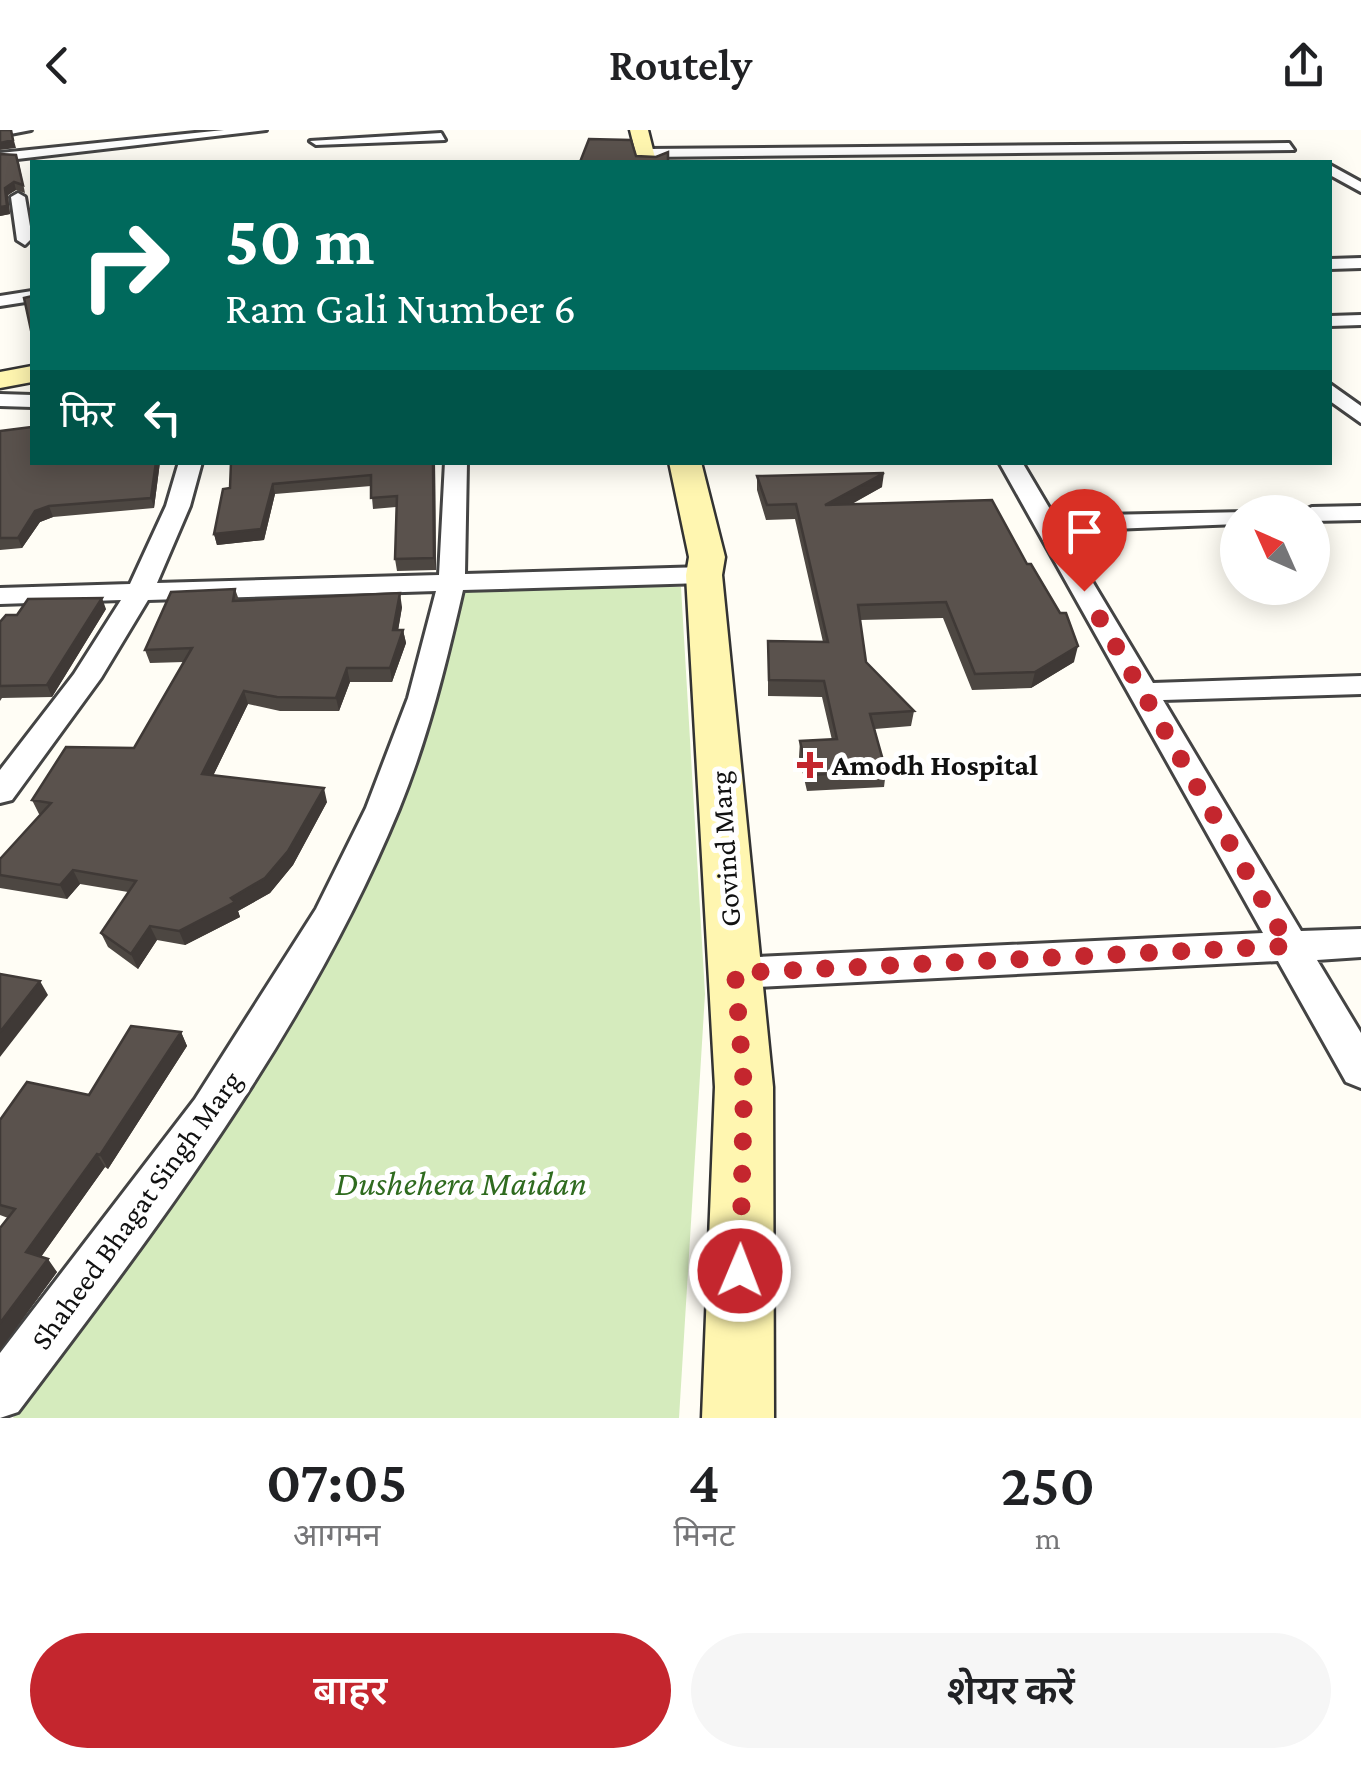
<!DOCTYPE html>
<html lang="hi">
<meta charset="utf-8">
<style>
:root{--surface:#fff;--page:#f6f6f6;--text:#202124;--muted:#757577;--accent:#c4262e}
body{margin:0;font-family:"Crimson Pro","Noto Sans Devanagari",serif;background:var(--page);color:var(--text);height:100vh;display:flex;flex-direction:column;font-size:38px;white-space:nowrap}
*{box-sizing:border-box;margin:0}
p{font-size:32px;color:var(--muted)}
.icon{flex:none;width:55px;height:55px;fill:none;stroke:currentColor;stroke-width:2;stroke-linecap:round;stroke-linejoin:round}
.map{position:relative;height:1288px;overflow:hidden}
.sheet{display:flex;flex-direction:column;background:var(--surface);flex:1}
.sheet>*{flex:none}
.banner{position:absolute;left:30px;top:30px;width:1302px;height:305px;border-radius:0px;box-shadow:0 5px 25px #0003;background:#00695c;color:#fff;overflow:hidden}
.needle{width:65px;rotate:315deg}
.controls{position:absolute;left:1220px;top:365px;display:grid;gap:20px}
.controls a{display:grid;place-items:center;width:110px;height:110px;border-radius:50%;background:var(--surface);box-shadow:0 5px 25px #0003;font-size:50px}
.pin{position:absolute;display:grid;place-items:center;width:85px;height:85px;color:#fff;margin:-102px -42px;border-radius:50% 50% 50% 0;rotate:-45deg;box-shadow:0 0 10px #0007}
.pin .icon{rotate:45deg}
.me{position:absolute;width:110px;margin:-55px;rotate:1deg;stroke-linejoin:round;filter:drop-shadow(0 0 8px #0008)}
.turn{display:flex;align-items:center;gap:35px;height:210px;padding:0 30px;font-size:45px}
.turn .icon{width:130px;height:130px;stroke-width:2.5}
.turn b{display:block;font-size:70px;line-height:85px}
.then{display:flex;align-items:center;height:95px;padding:0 30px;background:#0003;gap:20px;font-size:38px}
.eta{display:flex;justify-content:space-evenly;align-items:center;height:170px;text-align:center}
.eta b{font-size:60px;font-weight:600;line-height:70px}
.button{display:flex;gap:20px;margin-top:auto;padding:20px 30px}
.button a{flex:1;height:115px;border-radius:60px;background:var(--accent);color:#fff;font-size:40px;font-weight:600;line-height:115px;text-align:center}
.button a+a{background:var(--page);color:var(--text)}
header{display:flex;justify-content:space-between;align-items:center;height:130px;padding:0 30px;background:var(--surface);font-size:45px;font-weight:600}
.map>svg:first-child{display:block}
</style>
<header><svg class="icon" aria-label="back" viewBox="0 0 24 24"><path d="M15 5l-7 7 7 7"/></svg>Routely<svg class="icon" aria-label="share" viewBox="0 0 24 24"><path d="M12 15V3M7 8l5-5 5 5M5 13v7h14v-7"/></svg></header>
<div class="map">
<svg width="1361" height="1288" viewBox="0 0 1361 1288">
<rect width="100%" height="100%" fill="#fffdf5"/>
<path fill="#d5ebbd" d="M681,457L705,864L679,1288H13L229,994L310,845L426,571L467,458Z"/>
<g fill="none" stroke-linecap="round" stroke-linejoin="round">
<g stroke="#444" stroke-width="6">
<path id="street" d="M0,0H31L0,6Z
M224,0H266L0,31V23Z
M441,3L445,10L316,15L310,11Z
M1289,13L1294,20L647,27L640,23L647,19Z
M1330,35L1361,52V62L1330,45Z
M18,63L25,67L32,108L25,115L17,110L11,67Z
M1361,128V138L1330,139V129Z
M32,161V171L0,176V166Z
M1361,185V195L1330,196V186Z
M1330,254L1361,276V293L1330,271Z
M0,264L32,265V277L0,276Z
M179,332H202L190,376L157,453L439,445L445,332H467L465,444L704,437L717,445L704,453L463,460C446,534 428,608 399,679C308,900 161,1093 18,1282L0,1288V1223L195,969L316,779L366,678L408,568L436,461L148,470L101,548L12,670L0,673V640L74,544L121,470L0,474V458L130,454L166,376Z
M999,332H1022L1054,386L1247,382H1238V394L1062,401L1153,553L1361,546V564L1163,570L1301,801L1361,799V827L1317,830L1361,903V958L1346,952L1278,831L735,858L721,854L716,843L721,832L735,828L1263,803Z
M1361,376V390L1312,391V382H1301L1312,377Z"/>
</g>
<g stroke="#333" stroke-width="5">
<path id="secondary" d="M630,0H648L656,32H638Z
M32,236V252L0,258V242Z
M669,332H701L725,427L722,445L773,957L774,1288H702L715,957L686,445L689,427Z"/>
</g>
<use href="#street" fill="#fff" fill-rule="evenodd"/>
<use href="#secondary" fill="#fff6b0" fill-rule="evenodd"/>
</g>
<path fill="#4d4742" d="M0,24L19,33L25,63L16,60L8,65L10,84L0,86Z
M0,301L32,332H160L154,378L53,387L40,392L22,418L0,420Z
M435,332L436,440L397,441L395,429L396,377L373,379L371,356L275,364L264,410L217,415L214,404L230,358Z
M757,346L882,357L852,374L1074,532L1031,558L972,560L943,488L860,490L866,532L914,581L911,596L875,599L886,641L884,657L807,661L799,627L800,611L832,610L822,567L768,566V511L823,512L795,389L766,390L757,360Z
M235,459L239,470L402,477L398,500H403L406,513L392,552H350L339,581H280L248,574L213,646L327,672L293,735L270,763L238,781L240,787L185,815L157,810L138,839L108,817L101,803L128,762L80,754L67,769L0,758V729L41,684H39L32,670L134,618L184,532L150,533L145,520Z
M106,479L52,567L2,568L0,571V492L17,485Z
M181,902L187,916L108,1039L105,1037L41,1127L57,1142L0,1220V1098L8,1088L0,1085V990L89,965Z"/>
<path fill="#3f3936" d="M11,0L16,18L0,20V13Z
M14,52L16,60L8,65L10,84L0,86V77L5,58Z
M156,332H160L154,378L151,368Z
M433,332H435L436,440L434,428Z
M884,343L882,357L824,389L825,375Z
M273,354L275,364L264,410L217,415L214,404Z
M49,376L53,387L40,392L22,418L18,408L35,381Z
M400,463L402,477L396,513L393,500Z
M102,468L106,479L52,567L47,555Z
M403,500L406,513L392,552L390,538Z
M1078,516L1074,532L1031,558L1035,542Z
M347,538L350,552L339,581L336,568Z
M244,561L248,574L207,658L202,644Z
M324,658L327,672L293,735L270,763L238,781L240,787L185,815L179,801L231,768Z
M73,740L80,754L67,769L60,755Z
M150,796L157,810L138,839L131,824Z
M40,851L48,865L0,927V902Z
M181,902L187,916L108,1039L100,1025Z
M97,1024L105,1037L35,1135L26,1122Z
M48,1129L57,1142L0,1220V1193Z"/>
<path fill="#5a524d" stroke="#3f3936" stroke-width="2.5" d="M0,0H11L13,10L0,13Z
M589,9L631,10L636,26L656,27L668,22V32H580Z
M0,24L16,25L23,55L14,52L5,58L7,76L0,77Z
M32,166V205L24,168Z
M32,297V332H156L151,368L49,376L35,381L18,408H0V301Z
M231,332H433L434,428L395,429L397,366L371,368V345L273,354L261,399L214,404L223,359L230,358Z
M884,343L825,375L992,370L1027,434H1031L1060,483H1066L1078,516L1035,542L975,544L946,472L858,475L866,532L914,581L870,584L886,641L808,645L800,611L837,609L824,551L769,550L768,511L828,512L796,374L767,375L757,346Z
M235,459L233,471L400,463L393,500H403L390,538H347L336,568L277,567L244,561L202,644L324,658L288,721L265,748L231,768L235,772L179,801L150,796L131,824L101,803L136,751L73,740L60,755L0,745V729L51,673L32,670L66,617L134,618L192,518L145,520L171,462Z
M102,468L47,555L0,556V492L6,485H17L28,469Z
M0,844L40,851L0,902Z
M131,896L181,902L100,1025L97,1024L26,1122L48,1129L0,1193V1098L15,1079L0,1075V990L27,952L89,965Z"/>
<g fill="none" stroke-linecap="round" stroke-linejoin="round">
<path stroke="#c4262e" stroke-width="18" stroke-dasharray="0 32.4" d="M740,1141L744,957L735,843L1289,816L1084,461"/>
</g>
<path fill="#c4262e" stroke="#fff" stroke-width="4" d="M805 620h10v10h10v10h-10v10h-10v-10h-10v-10h10z"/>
<g text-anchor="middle" stroke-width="10" stroke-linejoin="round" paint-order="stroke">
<g font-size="30" font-weight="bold" fill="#111" stroke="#fff" text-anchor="start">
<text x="832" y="645">Amodh Hospital</text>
</g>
<g font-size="30" fill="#111" stroke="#fff">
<text transform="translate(725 719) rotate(-94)" y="10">Govind Marg</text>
<text transform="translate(136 1080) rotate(-54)" y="10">Shaheed Bhagat Singh Marg</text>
</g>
<g font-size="35" font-style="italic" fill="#2f6b1f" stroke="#fff">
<text x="461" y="1065">Dushehera Maidan</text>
</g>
</g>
</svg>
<div class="controls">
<a><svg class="needle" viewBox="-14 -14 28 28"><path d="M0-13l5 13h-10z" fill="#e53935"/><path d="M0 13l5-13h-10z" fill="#757577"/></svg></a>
</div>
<div class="pin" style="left:1084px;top:461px;background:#d93025"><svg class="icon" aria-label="arrive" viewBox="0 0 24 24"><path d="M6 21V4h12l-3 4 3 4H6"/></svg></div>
<svg class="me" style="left:740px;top:1141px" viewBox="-20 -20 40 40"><circle r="17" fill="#c4262e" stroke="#fff" stroke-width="3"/><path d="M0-11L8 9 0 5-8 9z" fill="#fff"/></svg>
<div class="banner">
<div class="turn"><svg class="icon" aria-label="right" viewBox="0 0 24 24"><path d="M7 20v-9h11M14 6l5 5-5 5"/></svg><div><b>50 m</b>Ram Gali Number 6</div></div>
<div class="then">फिर<svg class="icon" aria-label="left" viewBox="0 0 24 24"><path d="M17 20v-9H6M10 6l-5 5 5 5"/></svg></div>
</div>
</div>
<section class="sheet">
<div class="eta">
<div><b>07:05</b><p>आगमन</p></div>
<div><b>4</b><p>मिनट</p></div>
<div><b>250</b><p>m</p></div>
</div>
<div class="button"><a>बाहर</a><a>शेयर करें</a></div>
</section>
